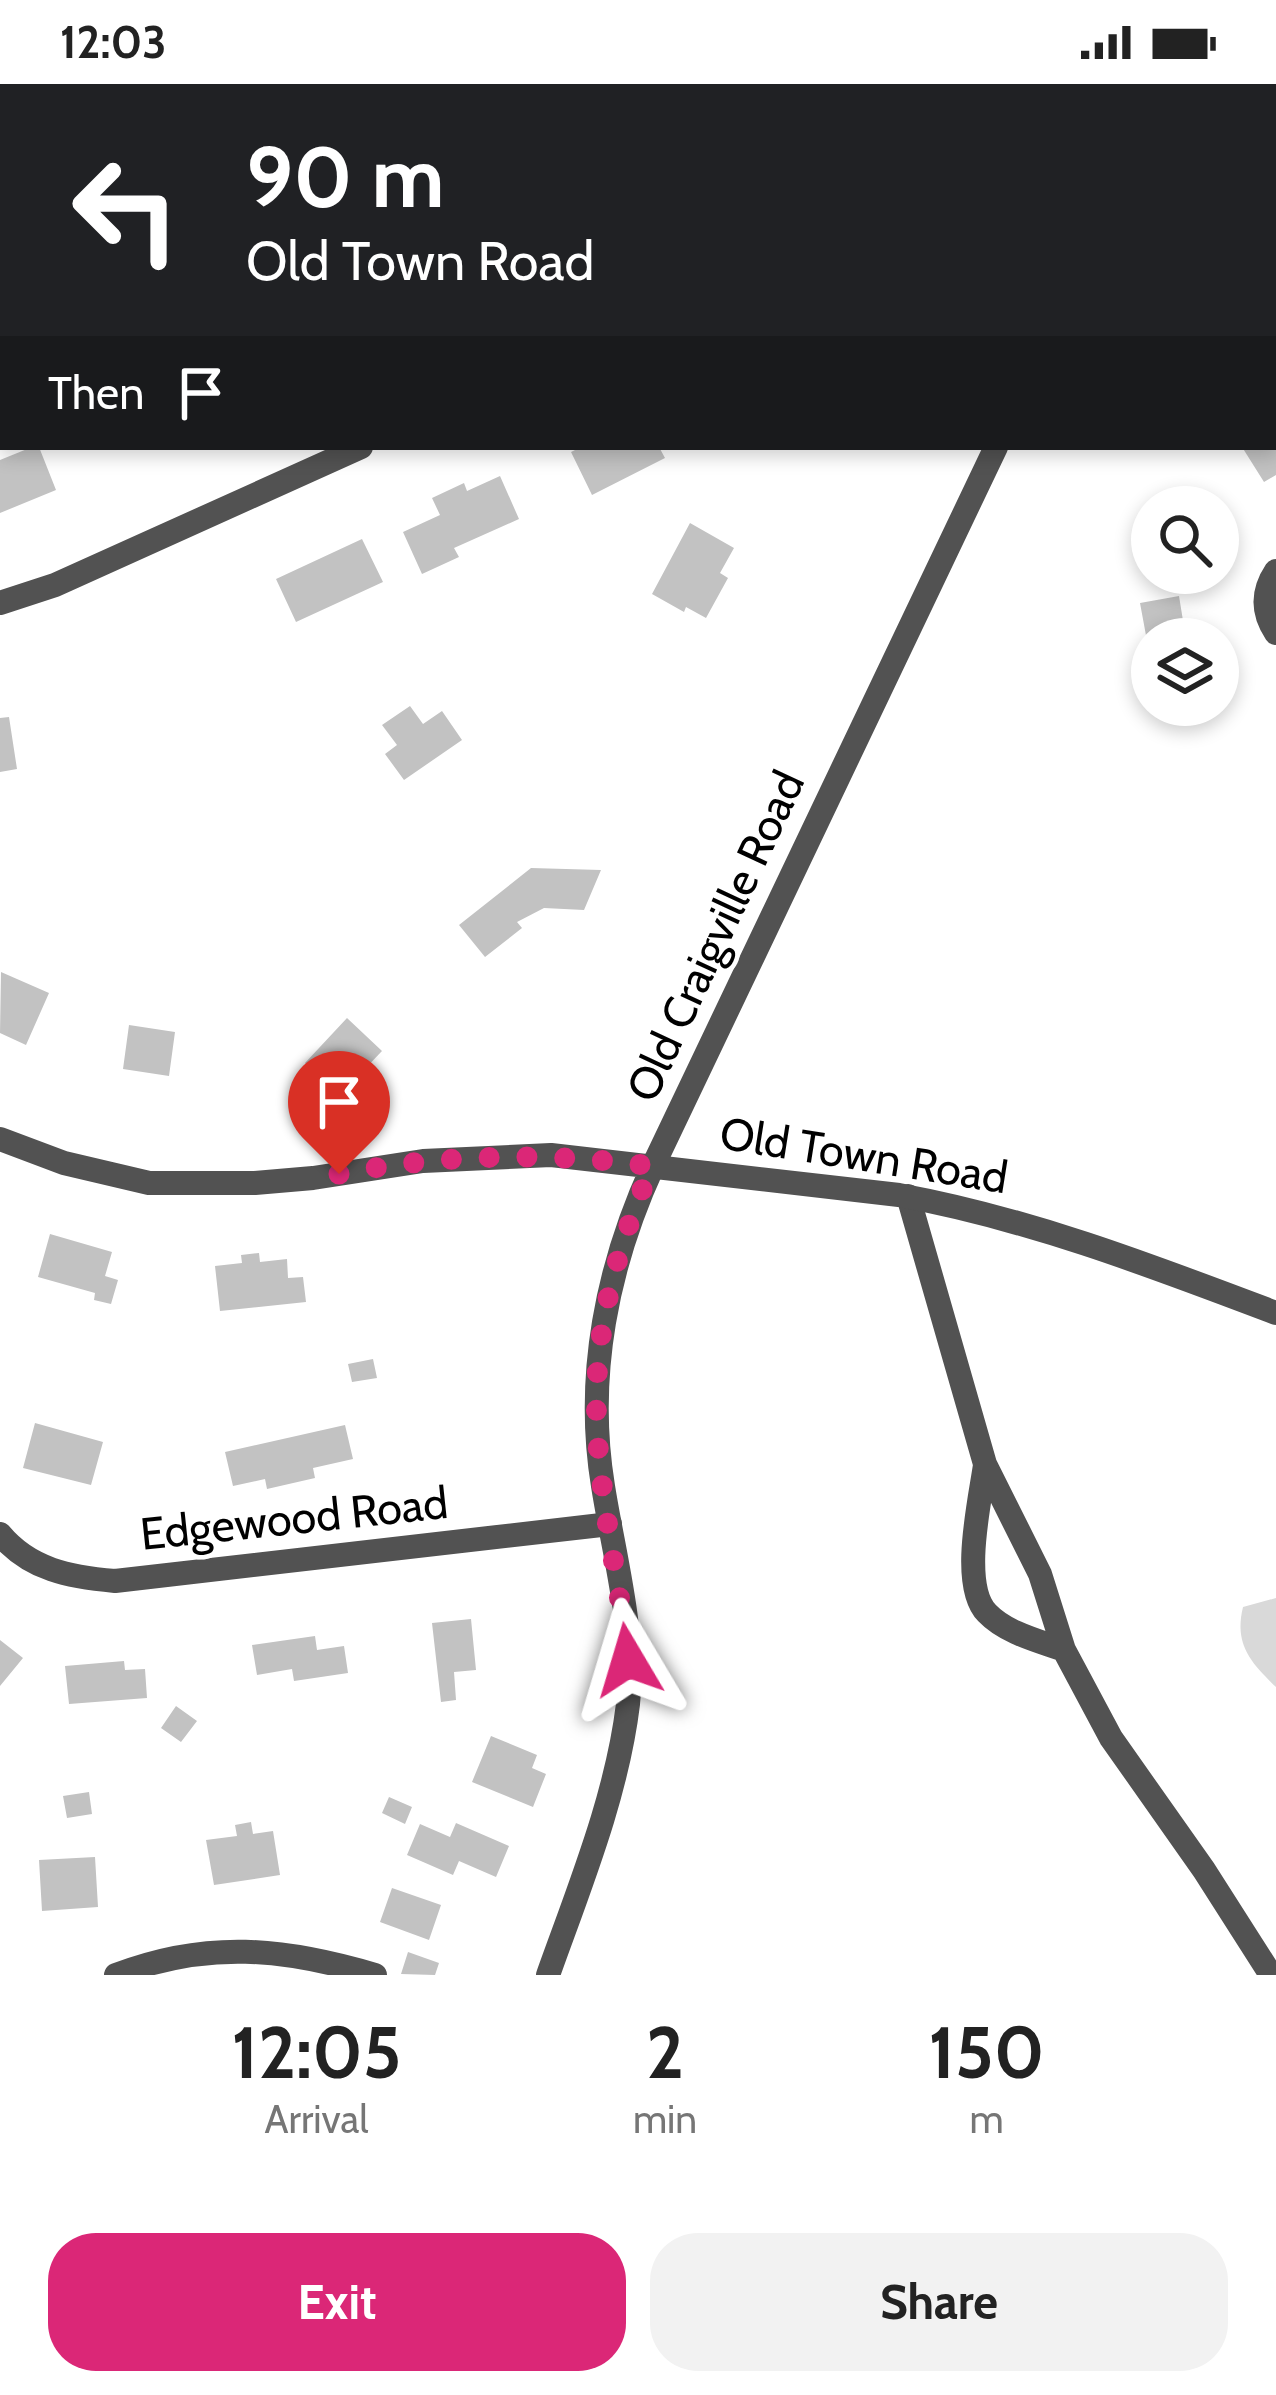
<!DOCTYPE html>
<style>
:root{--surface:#fff;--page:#f2f2f2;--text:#222;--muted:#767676;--accent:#db2777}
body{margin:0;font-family:Cabin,sans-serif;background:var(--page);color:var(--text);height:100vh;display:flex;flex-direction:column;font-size:45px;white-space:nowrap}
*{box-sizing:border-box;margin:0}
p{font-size:39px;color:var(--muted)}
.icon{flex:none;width:66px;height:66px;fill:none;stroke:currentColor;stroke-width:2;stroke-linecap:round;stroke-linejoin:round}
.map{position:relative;height:1891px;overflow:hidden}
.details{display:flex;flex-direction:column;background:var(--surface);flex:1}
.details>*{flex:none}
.hud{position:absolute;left:0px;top:0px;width:1278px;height:366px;box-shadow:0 6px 18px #0003;background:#202124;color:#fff;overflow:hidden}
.tools{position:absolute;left:1131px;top:402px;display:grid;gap:24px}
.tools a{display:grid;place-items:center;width:108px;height:108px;border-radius:50%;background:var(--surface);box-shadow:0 6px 18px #0003;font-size:60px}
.pin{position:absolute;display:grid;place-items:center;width:102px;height:102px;color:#fff;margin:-123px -51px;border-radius:50% 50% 50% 0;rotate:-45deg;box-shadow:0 0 12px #0007}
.pin .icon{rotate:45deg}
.me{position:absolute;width:132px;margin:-66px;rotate:353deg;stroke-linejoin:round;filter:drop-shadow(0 0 9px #0008)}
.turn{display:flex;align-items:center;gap:42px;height:252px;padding:0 48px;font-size:54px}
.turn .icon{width:156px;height:156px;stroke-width:2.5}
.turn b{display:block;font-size:84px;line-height:102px}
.then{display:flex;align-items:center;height:114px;padding:0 48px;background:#0003;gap:24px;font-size:45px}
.eta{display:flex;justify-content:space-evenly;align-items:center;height:204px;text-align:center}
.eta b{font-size:72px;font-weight:700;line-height:84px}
.primary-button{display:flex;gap:24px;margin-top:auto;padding:24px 48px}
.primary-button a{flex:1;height:138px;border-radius:48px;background:var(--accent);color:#fff;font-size:48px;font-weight:700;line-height:138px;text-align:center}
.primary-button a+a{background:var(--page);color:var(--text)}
.status{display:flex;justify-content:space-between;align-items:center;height:84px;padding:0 60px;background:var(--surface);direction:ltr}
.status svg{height:33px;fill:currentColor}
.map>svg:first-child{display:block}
</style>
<div class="status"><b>12:03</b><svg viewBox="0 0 49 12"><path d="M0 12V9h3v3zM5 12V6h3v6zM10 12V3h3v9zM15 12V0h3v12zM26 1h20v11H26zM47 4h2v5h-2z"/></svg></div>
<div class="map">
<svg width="1276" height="1891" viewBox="0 0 1276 1891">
<rect width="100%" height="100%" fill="#fff"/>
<path fill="#d9d9d9" d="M1276,1514V1603C1250,1578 1234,1560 1243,1523Z"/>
<path fill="#c2c2c2" d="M32,363H39L56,406L0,429V376Z
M581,363H659L665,374L592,411L571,368Z
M1242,363H1276V391L1264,398Z
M500,392L519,435L454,464L459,473L422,490L403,448L440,431L432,414L464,399L467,407Z
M690,439L734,464L720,489L728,494L706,534L686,523L684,528L652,510Z
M362,455L383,498L296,538L276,495Z
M1179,512L1186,555H1152L1150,573L1140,519Z
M410,622L423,640L442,627L462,656L404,696L385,670L397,661L382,641Z
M9,633L17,685L0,688V634Z
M531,784L601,786L584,826L544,824L517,838L522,844L485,873L459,841Z
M1,888L49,909L26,961L0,949Z
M347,934L382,967L339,1012L305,979Z
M129,941L175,948L169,992L123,985Z
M50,1150L112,1168L105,1192L118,1196L111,1220L94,1216L95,1209L38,1193Z
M259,1169L260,1178L287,1175L288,1194L303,1193L306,1218L220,1227L215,1182L242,1179L241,1171Z
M373,1275L377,1294L352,1298L348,1280Z
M35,1339L103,1358L91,1401L23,1384Z
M345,1341L353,1375L313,1384L315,1394L267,1405L265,1395L233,1402L225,1368Z
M471,1535L476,1586L454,1588L456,1616L441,1618L432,1539Z
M315,1552L317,1566L344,1562L348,1589L294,1597L292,1585L257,1591L252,1561Z
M0,1556L23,1574L0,1602Z
M124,1577L125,1586L145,1585L147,1614L69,1620L65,1582Z
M176,1622L197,1637L181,1658L161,1644Z
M491,1652L537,1671L532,1684L546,1690L533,1723L472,1698Z
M89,1708L92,1730L67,1734L63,1712Z
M389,1713L412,1723L405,1740L382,1729Z
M251,1738L253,1750L273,1747L280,1791L214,1801L206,1756L237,1752L235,1741Z
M456,1739L509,1762L496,1793L459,1777L453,1791L407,1771L420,1740L450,1753Z
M95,1773L98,1823L42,1827L39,1776Z
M392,1804L441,1821L429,1856L380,1838Z
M408,1868L439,1879L435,1891L401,1890Z"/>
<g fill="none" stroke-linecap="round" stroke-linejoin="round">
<path stroke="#525252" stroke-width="24" d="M190,3L197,0
M714,3L715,0
M0,89L3,87
M1276,487C1262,508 1262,528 1276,549
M0,519L55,501L361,363
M908,1112L985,1380L1040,1490L1064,1566L1111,1654L1204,1786L1271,1891
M985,1381C980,1417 960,1501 987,1529C1006,1549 1039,1557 1064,1566
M0,1450C30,1486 70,1493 115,1497L610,1440
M116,1891C207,1856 284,1864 375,1891"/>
<path stroke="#525252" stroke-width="24" d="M1165,3L1166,0
M0,1055L64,1079L149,1099H255L313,1094L423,1077L551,1071L899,1111C1030,1135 1152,1182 1276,1229
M548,1891C579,1804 617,1712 628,1620C636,1549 614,1472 603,1402C585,1292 607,1182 653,1082L996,363"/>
</g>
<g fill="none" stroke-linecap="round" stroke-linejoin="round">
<path stroke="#db2777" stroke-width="21" stroke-dasharray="0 37.8" d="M339,1090C444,1070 547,1068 652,1082C623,1149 601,1220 597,1294C592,1388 618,1483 628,1576"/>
</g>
<g text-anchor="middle" stroke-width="9" stroke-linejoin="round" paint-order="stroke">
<g font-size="45" fill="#000" stroke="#fff">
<text transform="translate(715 852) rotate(-65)" y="16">Old Craigville Road</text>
<text transform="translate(864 1071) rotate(9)" y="16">Old Town Road</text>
<text transform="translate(294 1434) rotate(-6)" y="16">Edgewood Road</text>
</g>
</g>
</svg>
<div class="tools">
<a><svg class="icon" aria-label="search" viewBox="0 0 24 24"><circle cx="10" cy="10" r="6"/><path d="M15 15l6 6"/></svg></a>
<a><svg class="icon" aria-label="layers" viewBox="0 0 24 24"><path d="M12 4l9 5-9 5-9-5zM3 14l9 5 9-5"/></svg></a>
</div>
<div class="pin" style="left:339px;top:1090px;background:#d93025"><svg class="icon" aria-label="arrive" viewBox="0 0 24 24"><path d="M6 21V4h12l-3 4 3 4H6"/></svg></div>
<svg class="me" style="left:628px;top:1576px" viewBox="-20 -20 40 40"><path d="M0-17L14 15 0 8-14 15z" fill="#db2777" stroke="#fff" stroke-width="4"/></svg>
<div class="hud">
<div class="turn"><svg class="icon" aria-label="left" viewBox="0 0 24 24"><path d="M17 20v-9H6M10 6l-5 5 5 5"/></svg><div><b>90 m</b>Old Town Road</div></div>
<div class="then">Then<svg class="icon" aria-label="arrive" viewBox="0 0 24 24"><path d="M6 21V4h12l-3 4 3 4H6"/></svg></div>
</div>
</div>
<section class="details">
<div class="eta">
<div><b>12:05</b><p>Arrival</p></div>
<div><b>2</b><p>min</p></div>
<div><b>150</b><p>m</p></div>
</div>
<div class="primary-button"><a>Exit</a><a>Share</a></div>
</section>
